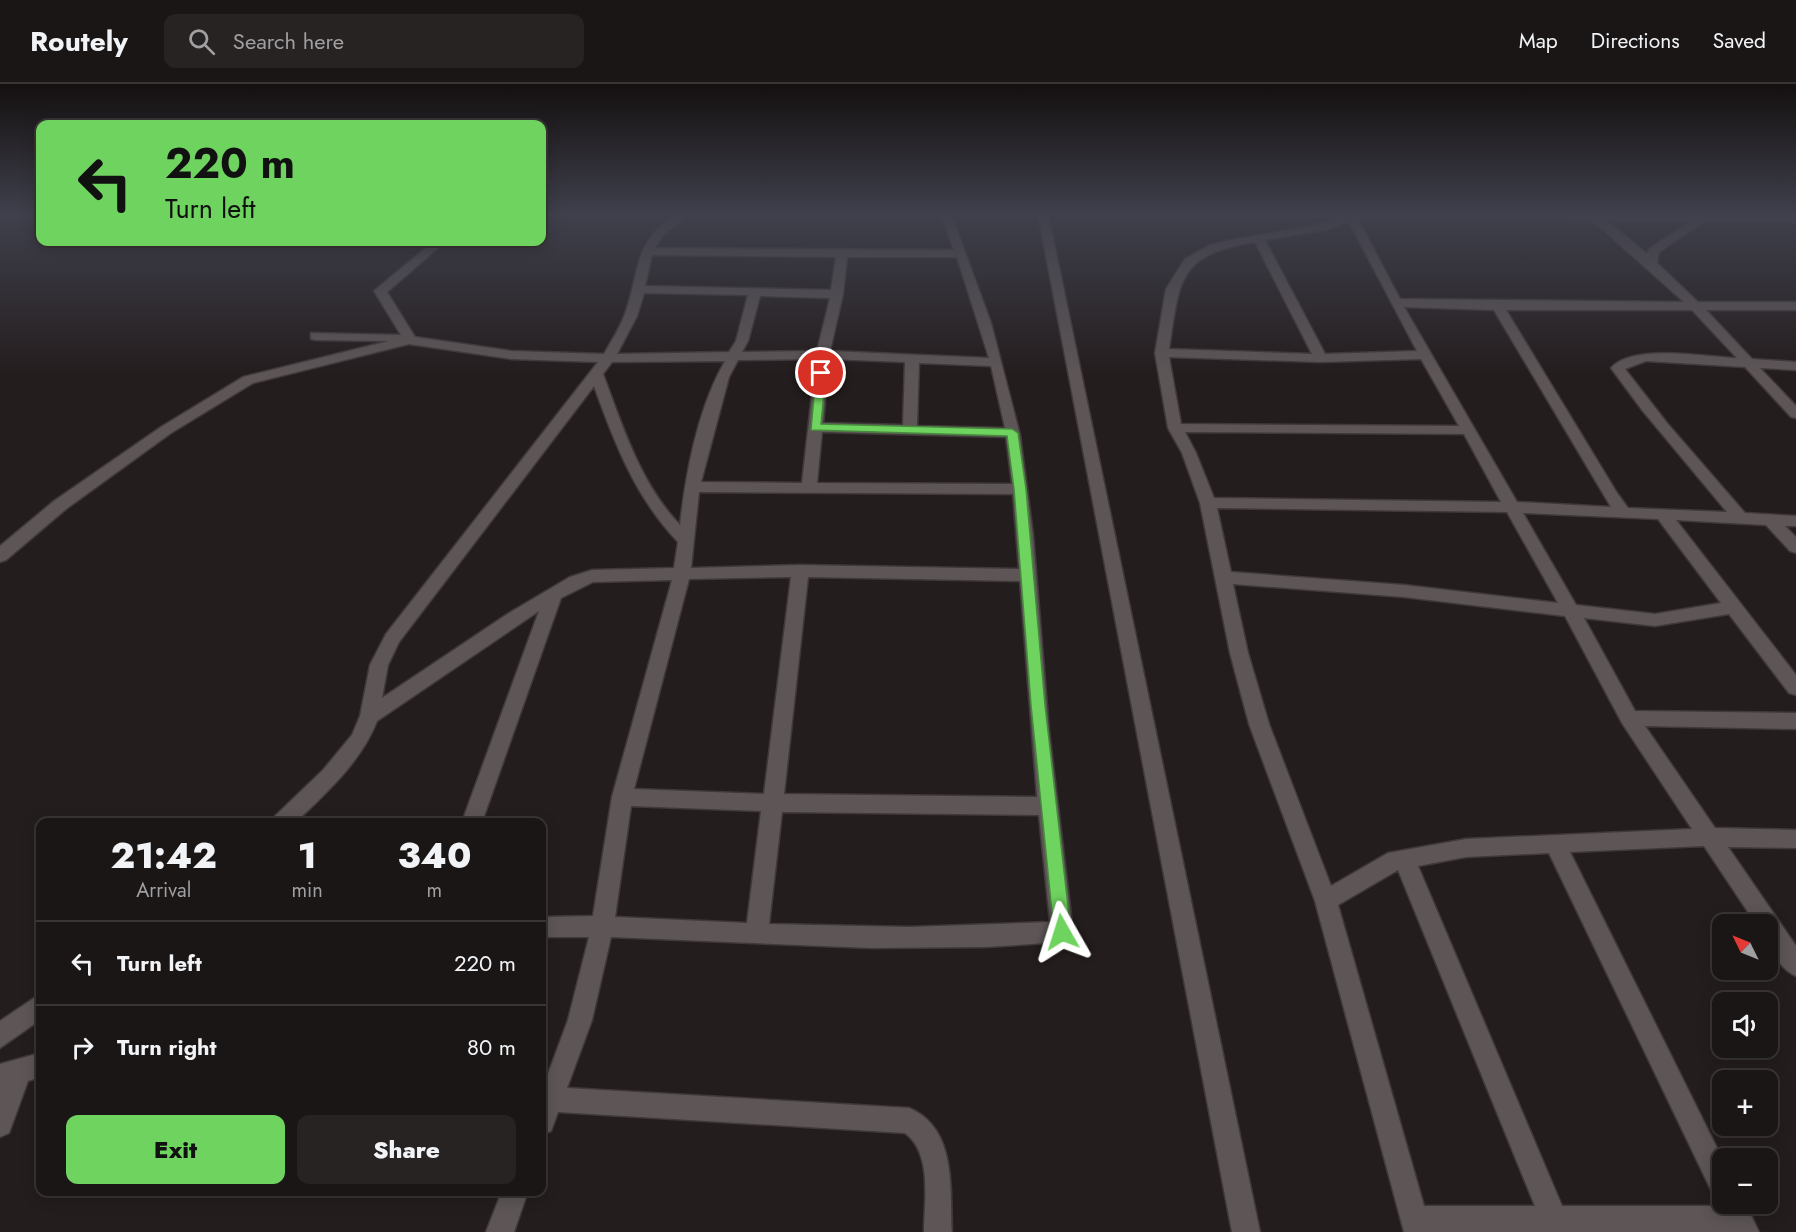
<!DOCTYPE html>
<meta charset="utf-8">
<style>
:root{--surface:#1b1616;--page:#282323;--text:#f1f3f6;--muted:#a09fa1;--line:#393535;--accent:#6fd35f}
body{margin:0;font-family:Jost,sans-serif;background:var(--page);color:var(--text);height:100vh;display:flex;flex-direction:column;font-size:22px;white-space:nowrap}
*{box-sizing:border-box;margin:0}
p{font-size:20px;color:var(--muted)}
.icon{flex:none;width:33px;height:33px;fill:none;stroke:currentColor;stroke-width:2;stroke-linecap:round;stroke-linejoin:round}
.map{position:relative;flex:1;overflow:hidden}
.drawer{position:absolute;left:36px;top:734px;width:510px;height:378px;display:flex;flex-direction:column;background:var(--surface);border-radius:12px;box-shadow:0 3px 15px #0003,0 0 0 2px var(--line)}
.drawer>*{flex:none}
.guide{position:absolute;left:36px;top:36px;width:510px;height:126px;border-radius:12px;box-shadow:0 3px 15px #0003,0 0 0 2px var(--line);background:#6fd35f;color:#111;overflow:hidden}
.needle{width:39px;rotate:313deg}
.buttons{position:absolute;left:1712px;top:830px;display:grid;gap:12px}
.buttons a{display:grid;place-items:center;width:66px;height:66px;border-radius:12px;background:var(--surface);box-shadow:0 3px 15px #0003,0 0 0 2px var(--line);font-size:30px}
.pin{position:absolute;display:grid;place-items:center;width:51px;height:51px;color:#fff;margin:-26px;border:3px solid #fff;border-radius:50%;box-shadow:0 2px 6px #0007}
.me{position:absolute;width:66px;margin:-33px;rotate:354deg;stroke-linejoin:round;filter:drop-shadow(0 0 4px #0008)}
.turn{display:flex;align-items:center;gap:21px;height:126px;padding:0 30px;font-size:27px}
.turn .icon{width:78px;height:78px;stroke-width:2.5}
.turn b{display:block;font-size:42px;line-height:51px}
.eta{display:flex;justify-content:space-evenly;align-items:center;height:102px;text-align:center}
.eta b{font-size:36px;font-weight:800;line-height:42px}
.cta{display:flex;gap:12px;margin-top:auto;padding:12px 30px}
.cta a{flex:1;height:69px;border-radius:12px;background:var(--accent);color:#111;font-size:24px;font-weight:800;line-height:69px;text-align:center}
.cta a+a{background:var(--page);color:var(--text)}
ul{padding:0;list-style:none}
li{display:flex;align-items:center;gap:18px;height:84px;padding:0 30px;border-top:2px solid var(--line)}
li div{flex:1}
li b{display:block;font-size:22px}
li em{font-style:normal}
header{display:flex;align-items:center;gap:36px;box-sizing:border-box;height:84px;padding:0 30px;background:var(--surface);border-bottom:2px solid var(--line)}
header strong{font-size:28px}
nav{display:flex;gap:33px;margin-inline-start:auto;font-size:21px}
.search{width:420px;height:54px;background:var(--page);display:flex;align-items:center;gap:15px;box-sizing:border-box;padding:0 21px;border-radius:12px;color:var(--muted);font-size:22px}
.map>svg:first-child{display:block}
</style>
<header>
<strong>Routely</strong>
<div class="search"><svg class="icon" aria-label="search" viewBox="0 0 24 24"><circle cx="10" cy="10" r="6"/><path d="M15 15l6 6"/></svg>Search here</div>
<nav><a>Map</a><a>Directions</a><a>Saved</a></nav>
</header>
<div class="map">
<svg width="1796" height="1148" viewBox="0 0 1796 1148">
<rect width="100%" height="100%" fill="#241d1e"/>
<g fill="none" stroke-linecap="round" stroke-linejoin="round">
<g stroke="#3f393a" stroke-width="3">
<path id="street" d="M678,130H690L662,152L655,164L954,166L941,130H951L991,239L1020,351L1033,451L1049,647L1073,848L1070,855L1062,858L986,863L871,864L611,853L592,936L567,1004L909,1024C957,1044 950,1105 952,1148H924C924,1118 933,1070 905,1049L558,1028L551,1047L542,1050V1006L568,936L589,853H542V833L593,832L612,713L672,496L593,498L561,514L482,738H462L539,527L377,637C361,678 327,708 296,738H272L275,732L323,686L352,651L360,632L370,581L386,550L598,278L511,275L409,260L253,299L171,349L66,425L6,476L0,478V462L54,417L161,343L243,293L389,257L316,256L311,255V249L401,251L374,207L433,158H445L387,208L415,253L511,267L604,270C612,256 622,241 627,224C640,183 635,155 678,130ZM652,171L836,173L831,206L645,202ZM847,173H957L989,274L830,267L843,210ZM644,209L748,211L736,257L729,268L617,270L637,232ZM760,212L830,214L817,267L742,268L748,257ZM816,275L802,399L701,398L729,293L738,276ZM829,275L905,278L903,341L823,339ZM725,277C698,324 686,387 680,441C640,399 623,343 603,290L612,278ZM919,279L991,282L1005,344L917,342ZM594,302C615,360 635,413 678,458L674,484L592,486L570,493L509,529L382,614L388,581L399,558ZM822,348L1006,353L1012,400L817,399ZM699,408L1013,410L1019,485L800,481L691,484ZM791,493L764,710L634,705L689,495ZM808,493L1020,497L1037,713L784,710ZM631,722L761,727L747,839L615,833ZM782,728L1039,731L1050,838L909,843L769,840Z
M1038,130H1048L1260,1148H1232Z
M1255,130L1796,132V138L1705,137L1659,168L1657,179L1698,218H1796V226H1706L1752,275L1796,278V286L1760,284L1796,322V334L1791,333L1745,283L1646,277L1625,285L1667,339L1745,429L1796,432V442H1785L1796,453V469L1790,467L1766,441L1676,436L1796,591V611L1789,609L1729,530L1655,542L1584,534L1635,627L1796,629V645L1645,642L1715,744L1796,746V764L1728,763L1796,862V892C1777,884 1767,859 1767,840H1756L1704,762L1570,768L1722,1074V1119H1745L1759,1148H1404L1315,817L1249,640L1230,569L1200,419L1182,369L1168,344L1155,269L1166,205L1185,175L1208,162L1226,157L1327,139L1337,133H1260ZM1357,133L1592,136L1684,218L1400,215ZM1348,136L1417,267L1325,270L1265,156L1330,145ZM1606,136L1691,137L1649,165L1647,170ZM1255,158L1312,270L1169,265C1180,195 1177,171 1255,158ZM1404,223L1494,226L1611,423L1517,418ZM1506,226H1692L1737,274C1706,273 1633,259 1611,284L1642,326L1727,428L1628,424L1617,409ZM1169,273L1321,278L1421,275L1459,342L1181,340ZM1185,348L1464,350L1501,418L1214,414L1196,369ZM1217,424L1507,428L1558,519L1404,501L1231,488ZM1523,429L1658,435L1721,519L1655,530L1576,521ZM1233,500L1404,513L1565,532L1622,639L1692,745L1466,755L1388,769L1331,802L1269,640L1248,569ZM1549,769L1713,1110L1720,1113L1719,1122H1562L1418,782L1466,773ZM1398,786L1535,1122H1424L1338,821Z
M40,910V936L0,964V937Z
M40,969V993L28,997L9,1049L0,1053V980Z
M502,1107H528L514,1148H486Z"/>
</g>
<use href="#street" fill="#5d5556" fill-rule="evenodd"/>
</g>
<linearGradient id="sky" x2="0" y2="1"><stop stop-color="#141010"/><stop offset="0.45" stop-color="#3f404c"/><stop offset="1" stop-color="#3f404c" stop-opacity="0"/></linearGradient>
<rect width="1796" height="290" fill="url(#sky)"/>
<path fill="#6fd35f" stroke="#48893e" stroke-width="1.5" d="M821,286L826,289L821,340L1012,345L1018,349L1026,405L1045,621L1071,848L1068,854L1062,856L1056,854L1054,848L1031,621L1014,405L1007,352L811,346L816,289Z"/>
</svg>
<div class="buttons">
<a><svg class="needle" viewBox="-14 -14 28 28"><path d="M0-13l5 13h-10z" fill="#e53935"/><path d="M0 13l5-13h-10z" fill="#a09fa1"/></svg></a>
<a><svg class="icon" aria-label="sound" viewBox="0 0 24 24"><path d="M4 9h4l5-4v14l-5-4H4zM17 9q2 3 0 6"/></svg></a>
<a>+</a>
<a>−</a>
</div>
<div class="pin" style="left:821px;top:289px;background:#d93025"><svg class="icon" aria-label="arrive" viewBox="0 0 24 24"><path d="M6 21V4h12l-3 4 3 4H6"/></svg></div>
<svg class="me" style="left:1062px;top:848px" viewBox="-20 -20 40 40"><path d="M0-17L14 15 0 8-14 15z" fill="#6fd35f" stroke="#fff" stroke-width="4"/></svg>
<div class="guide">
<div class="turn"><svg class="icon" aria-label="left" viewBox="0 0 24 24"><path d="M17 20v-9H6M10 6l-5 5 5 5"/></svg><div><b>220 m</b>Turn left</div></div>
</div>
<section class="drawer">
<div class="eta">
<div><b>21:42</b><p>Arrival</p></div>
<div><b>1</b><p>min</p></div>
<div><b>340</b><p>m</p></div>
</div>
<ul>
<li><svg class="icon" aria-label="left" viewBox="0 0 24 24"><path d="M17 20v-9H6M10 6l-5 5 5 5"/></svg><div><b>Turn left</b></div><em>220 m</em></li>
<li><svg class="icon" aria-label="right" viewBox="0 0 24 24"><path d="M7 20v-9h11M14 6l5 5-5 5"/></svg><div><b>Turn right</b></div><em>80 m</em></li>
</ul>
<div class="cta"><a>Exit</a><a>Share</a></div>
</section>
</div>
